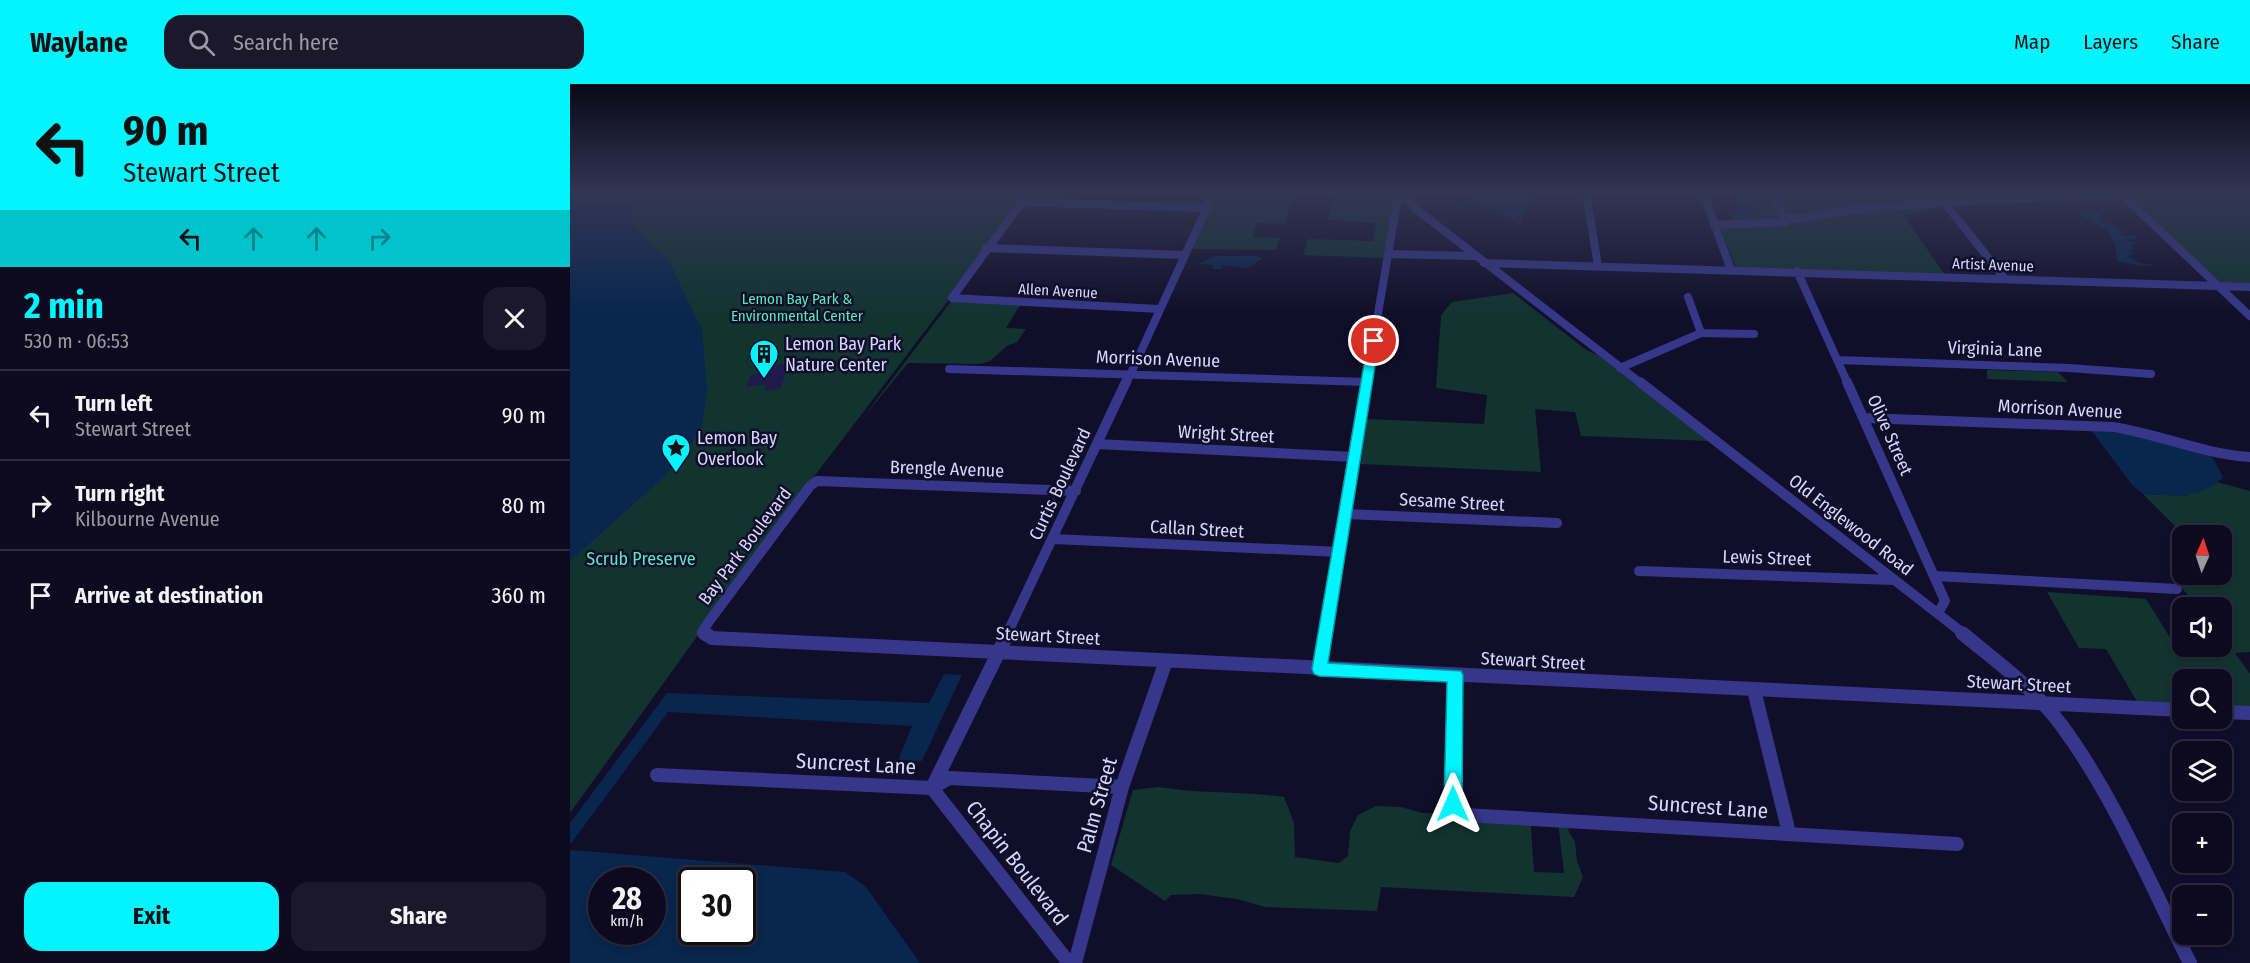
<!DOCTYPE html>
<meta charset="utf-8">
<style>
:root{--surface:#0d0a1f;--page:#1b182c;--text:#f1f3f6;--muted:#9a9aa4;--line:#2d2b3d;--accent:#02f4ff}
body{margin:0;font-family:"Fira Sans Condensed",sans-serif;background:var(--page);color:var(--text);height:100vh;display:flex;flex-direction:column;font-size:22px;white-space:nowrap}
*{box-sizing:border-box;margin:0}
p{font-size:20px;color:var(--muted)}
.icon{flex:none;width:33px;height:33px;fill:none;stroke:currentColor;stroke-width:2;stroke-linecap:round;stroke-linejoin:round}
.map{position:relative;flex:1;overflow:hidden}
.drawer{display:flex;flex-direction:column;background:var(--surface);width:570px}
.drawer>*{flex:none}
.top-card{background:#02f4ff;color:#111;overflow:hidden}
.needle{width:39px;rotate:3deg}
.buttons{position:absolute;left:1602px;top:441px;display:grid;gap:12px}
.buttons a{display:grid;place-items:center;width:60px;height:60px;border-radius:12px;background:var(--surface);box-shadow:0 3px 9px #0003,0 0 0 2px var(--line);font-size:30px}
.speed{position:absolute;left:18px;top:783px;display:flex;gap:12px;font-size:30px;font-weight:700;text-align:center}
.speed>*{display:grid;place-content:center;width:78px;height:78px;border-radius:50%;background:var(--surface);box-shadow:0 3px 9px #0003,0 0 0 2px var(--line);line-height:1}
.speed small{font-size:15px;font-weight:400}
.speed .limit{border:3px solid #111;border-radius:9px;background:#fff;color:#111}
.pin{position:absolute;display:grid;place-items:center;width:51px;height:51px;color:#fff;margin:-26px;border:3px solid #fff;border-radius:50%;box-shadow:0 2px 6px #0007}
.me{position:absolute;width:66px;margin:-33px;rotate:0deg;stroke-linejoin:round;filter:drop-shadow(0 0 4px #0008)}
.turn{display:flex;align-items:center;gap:21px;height:126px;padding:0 24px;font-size:27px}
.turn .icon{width:78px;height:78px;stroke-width:2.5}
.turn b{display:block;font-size:42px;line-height:51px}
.lanes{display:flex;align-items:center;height:57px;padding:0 24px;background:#0003;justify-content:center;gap:30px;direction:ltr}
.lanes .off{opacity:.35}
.round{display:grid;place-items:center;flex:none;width:63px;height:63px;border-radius:18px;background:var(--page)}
.head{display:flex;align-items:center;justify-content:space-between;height:102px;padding:0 24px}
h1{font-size:36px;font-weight:700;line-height:45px;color:var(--accent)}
.button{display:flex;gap:12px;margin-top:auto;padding:12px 24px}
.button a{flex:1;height:69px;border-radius:18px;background:var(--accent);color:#111;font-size:24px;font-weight:700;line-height:69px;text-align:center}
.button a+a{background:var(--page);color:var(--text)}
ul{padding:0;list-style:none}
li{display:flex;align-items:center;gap:18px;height:90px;padding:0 24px;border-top:2px solid var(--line)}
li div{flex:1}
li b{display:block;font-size:22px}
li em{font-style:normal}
header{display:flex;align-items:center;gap:36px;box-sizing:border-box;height:84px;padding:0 30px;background:var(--accent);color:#111}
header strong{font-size:28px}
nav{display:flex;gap:33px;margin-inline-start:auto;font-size:21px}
.search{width:420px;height:54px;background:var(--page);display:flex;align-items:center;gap:15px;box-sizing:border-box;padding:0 21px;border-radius:18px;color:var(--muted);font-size:22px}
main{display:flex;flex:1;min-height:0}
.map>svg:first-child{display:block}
</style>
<header>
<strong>Waylane</strong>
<div class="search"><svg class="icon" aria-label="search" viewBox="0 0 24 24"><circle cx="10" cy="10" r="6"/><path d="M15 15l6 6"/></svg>Search here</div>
<nav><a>Map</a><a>Layers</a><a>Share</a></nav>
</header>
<main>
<section class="drawer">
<div class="top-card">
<div class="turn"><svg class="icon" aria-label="left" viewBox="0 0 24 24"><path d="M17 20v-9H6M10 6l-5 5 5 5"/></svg><div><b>90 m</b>Stewart Street</div></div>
<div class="lanes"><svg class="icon" aria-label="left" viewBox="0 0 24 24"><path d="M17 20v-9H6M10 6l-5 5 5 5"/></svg><svg class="icon off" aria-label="ahead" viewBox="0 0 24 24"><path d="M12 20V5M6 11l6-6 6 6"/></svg><svg class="icon off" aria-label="ahead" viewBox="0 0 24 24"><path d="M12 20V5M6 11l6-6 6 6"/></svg><svg class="icon off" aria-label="right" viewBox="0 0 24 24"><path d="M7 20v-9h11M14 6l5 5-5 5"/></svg></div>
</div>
<div class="head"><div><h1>2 min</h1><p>530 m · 06:53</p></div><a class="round"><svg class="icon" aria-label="close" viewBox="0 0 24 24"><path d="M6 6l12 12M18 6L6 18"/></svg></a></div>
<ul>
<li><svg class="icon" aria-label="left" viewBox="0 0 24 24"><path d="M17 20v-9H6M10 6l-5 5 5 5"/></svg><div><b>Turn left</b><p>Stewart Street</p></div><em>90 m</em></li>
<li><svg class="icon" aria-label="right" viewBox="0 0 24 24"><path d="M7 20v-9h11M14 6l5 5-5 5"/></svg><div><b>Turn right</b><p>Kilbourne Avenue</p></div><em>80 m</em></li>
<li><svg class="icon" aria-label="arrive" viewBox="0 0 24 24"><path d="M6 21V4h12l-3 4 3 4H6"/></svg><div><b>Arrive at destination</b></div><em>360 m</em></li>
</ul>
<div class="button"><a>Exit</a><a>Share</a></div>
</section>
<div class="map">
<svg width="1680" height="879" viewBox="0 0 1680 879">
<rect width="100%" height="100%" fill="#110e29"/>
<path fill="#113430" d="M49,108H461L211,436L0,729V465Z
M648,108H828L829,112L816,174L733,171L738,155L803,157L806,139L758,136L765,111L725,110L715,140L687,139L683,153L710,154L706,166L621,165Z
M1178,108H1529L1385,120L1363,124L1334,132L1375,191L1167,187L1149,141L1164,133H1182L1184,118Z
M1549,108H1680V201L1648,200Z
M943,209L1015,265L1031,273L1139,357L1011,352L1005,328L965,325L971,388L791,380L797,335L914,340L917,311L866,304L871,231L882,218Z
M382,216L452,218L436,244L456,245L447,258L437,262L420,277L409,280L338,279L289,339Z
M1417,286L1488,288L1498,298L1417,295Z
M1647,398L1680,407V568L1665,569L1680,590V626L1652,625V596H1612V623L1569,621L1536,565L1509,564L1477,508L1576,515L1604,560H1612V562L1653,563L1652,524L1626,523L1605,494L1652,495L1648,491L1652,490V452L1614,451L1573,410C1600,411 1624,415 1647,398Z
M589,703C631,710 672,707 714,713L724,739L725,773L769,779L778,772L780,747L788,731L806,722L831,723L852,729L960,731L964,788L994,789L987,729L995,733L999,748L1005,758L1007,777L1013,793L1004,813L811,803L807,827L695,823L667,815L629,810L601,811L595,817L541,781L563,706Z"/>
<path fill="#08264e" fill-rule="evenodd" d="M0,108H58L65,143L99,177L132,246L137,308L131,346L95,392L0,477Z
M930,108L950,109L962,116L961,123L954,126L959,129L952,131L950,141L913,121L904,120L897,123L882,121L898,118L903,113Z
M1178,109L1184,118L1186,130L1182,133L1162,134L1158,131L1167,126V110Z
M1531,124L1541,129L1531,128L1532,135L1529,136C1537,140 1549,143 1554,149L1550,150L1556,153L1561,151L1570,153L1557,156L1570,160L1561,161L1564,165L1559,166L1563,169L1558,172L1569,179L1586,181L1572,182L1547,177L1545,160L1537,146L1506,129L1520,125L1528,127Z
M645,172H687L693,174L678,184L653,181L651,185H644L643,181L627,180Z
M1522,347C1546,347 1624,357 1641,373C1646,377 1650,388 1653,394L1639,404L1616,412L1573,410L1562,401Z
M374,590L392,591L352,677L328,676L342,642L98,628L0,761V739L97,609L359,619Z
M0,766L275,788L296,803L350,879H0ZM82,796V848H32V796ZM122,796H172V848H122Z"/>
<path fill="#20194c" d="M218,279L211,304L195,307L197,300L176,303L181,291L201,288L203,282Z"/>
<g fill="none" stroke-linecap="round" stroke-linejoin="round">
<path stroke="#36378b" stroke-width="8" d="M459,108L382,214L590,225
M831,108L846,125L1072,300
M1016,108L1028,182
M1133,108L1161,186
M1549,108L1680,232
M451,118L637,124
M1374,118L1435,195
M1213,133L1228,135L1280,126L1378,118L1550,110
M1144,141L1215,138L1208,119
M416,164L615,171
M819,170L905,172
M914,179L1680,203
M1227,187L1278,300
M1131,249L1184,250
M1267,276L1499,284L1581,290
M1050,284L1131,249L1118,213
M379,285L797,298
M556,300L644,108
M796,300L827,118L833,112"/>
<path stroke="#36378b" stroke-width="10" d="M1070,298L1394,550
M1277,298L1375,517L1368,529
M1295,334L1543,343C1589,350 1633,370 1680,373
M527,360L784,373
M776,430L987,439
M484,455L770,468
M1069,487L1324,496
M1365,492L1607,505
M135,550L134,545L140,536L240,402L247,397L506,407
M437,550L556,298
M755,550L797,298"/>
<path stroke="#36378b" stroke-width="14" d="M134,549L142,554L1612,626
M438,549L362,704L499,879
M1392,549C1427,578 1465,605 1492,642C1545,714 1580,800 1620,879
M749,585L755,549
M885,591L883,713L887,726L895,731L1387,760
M1184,606L1219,749
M1652,628L1680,629
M87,691L362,704L379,694L552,703
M505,879L552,703L596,577"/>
</g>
<linearGradient id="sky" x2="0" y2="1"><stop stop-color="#090817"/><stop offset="0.47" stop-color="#323654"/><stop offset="1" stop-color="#323654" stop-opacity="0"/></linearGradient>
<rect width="1680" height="231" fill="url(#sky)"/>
<path fill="#02f4ff" stroke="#019fa6" stroke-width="1.5" d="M804,254L809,257L758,579L891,587L893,591L892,720L890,726L883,728L877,726L874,720L877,598L749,592L744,590L742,585L798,257Z"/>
<defs>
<g id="building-pin" transform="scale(1.5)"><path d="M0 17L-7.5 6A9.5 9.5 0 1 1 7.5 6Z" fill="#02f4ff" stroke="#110e29"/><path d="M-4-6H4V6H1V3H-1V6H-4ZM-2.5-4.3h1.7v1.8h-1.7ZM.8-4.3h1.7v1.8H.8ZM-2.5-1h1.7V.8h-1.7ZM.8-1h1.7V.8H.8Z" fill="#111"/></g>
<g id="sight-pin" transform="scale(1.5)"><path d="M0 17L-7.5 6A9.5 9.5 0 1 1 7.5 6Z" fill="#02f4ff" stroke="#110e29"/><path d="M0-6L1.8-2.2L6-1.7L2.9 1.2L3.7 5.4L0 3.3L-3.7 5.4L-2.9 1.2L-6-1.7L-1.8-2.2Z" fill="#111"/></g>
</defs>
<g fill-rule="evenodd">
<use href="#building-pin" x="194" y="270"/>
<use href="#sight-pin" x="106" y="364"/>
</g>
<g text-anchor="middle" stroke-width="5" stroke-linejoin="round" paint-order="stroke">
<g font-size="15" fill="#d9d6ff" stroke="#110e29">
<text transform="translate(1423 181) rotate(2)" y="5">Artist Avenue</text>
<text transform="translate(488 207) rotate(3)" y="5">Allen Avenue</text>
</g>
<g font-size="15" fill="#59e9bd" stroke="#110e29">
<text x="227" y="220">Lemon Bay Park &amp;<tspan x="227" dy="17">Environmental Center</tspan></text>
</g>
<g font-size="18" fill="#d9d6ff" stroke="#110e29" text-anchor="start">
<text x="215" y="266">Lemon Bay Park<tspan x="215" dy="21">Nature Center</tspan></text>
<text x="127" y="360">Lemon Bay<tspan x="127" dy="21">Overlook</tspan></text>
</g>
<g font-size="18" fill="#d9d6ff" stroke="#110e29">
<text transform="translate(1425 265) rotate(2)" y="6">Virginia Lane</text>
<text transform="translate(588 275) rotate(2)" y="6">Morrison Avenue</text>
<text transform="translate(1490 325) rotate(3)" y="6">Morrison Avenue</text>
<text transform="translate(656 350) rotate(3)" y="6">Wright Street</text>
<text transform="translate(1320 351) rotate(66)" y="6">Olive Street</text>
<text transform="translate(377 385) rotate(2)" y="6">Brengle Avenue</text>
<text transform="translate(490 400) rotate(-65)" y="6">Curtis Boulevard</text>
<text transform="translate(882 418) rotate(3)" y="6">Sesame Street</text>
<text transform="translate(1281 441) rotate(38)" y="6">Old Englewood Road</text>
<text transform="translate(627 445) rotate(3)" y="6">Callan Street</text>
<text transform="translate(175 462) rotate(-53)" y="6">Bay Park Boulevard</text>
<text transform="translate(1197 474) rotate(2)" y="6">Lewis Street</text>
<text transform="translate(478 552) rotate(3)" y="6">Stewart Street</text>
<text transform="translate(963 577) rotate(3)" y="6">Stewart Street</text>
<text transform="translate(1449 600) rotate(3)" y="6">Stewart Street</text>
</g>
<g font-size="18" fill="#59e9bd" stroke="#110e29">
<text x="71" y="481">Scrub Preserve</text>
</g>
<g font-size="21" fill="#d9d6ff" stroke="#110e29">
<text transform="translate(286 680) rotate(3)" y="7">Suncrest Lane</text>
<text transform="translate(527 721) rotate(-74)" y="7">Palm Street</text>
<text transform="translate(1138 723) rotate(4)" y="7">Suncrest Lane</text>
<text transform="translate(447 779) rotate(52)" y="7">Chapin Boulevard</text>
</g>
</g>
</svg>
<div class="buttons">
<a><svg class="needle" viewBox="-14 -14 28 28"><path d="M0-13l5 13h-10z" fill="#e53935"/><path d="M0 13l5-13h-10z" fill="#9a9aa4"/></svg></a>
<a><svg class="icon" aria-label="sound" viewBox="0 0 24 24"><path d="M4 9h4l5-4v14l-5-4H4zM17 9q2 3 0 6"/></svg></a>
<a><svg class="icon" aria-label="search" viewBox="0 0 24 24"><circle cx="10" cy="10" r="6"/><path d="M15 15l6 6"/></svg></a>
<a><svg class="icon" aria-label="layers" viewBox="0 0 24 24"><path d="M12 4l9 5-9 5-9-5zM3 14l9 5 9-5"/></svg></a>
<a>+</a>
<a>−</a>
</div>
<div class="speed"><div>28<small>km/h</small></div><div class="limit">30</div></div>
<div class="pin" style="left:804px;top:257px;background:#d93025"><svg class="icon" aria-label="arrive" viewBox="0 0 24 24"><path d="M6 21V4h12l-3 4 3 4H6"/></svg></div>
<svg class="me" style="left:883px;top:720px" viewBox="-20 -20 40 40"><path d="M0-17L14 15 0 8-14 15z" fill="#02f4ff" stroke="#fff" stroke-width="4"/></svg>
</div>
</main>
